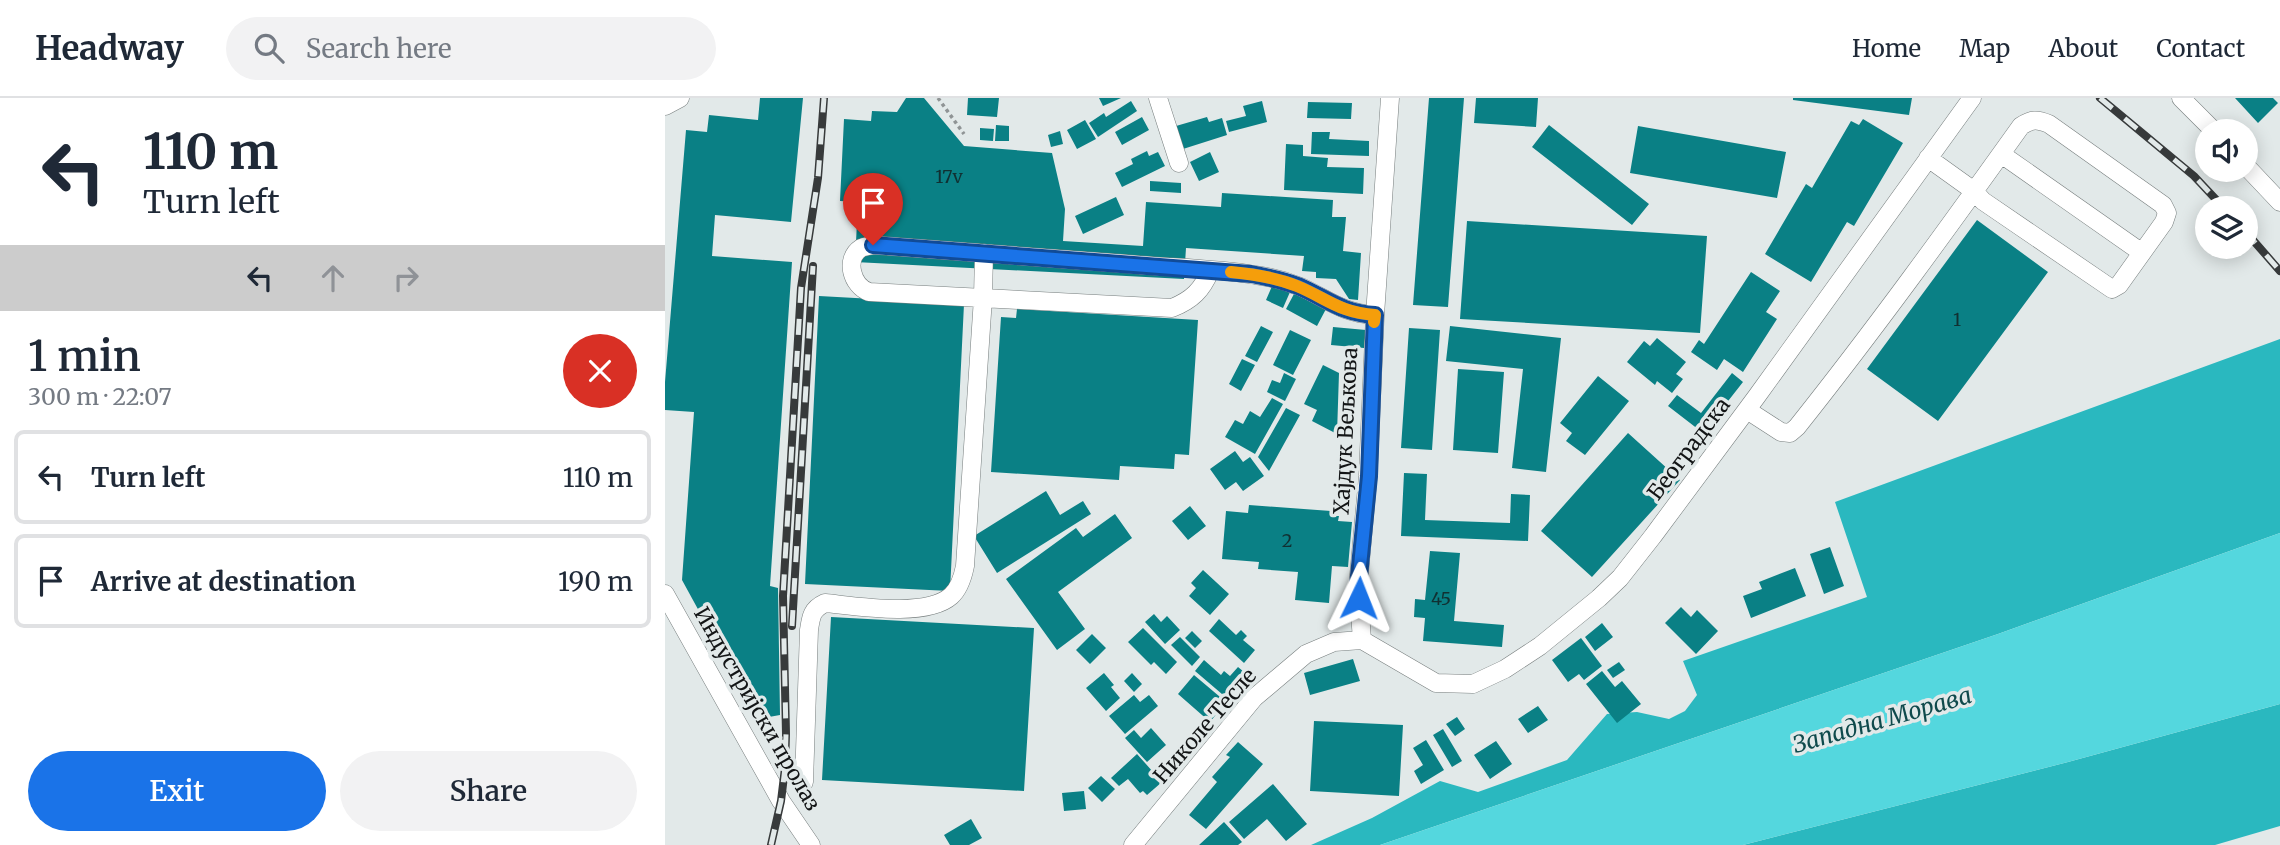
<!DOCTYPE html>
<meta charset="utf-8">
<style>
:root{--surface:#fff;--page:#f2f2f3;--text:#1f2937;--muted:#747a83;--line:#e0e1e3;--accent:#1a73e8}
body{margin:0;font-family:Merriweather,serif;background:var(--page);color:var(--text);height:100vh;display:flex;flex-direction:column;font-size:26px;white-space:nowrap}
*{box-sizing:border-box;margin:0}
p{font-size:23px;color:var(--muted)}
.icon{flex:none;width:38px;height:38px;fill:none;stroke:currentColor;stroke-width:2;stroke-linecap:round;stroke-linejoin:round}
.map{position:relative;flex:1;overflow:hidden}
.sheet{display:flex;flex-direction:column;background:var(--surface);width:665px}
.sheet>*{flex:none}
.guide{background:#fff;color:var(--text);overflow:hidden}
.buttons{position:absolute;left:1530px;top:21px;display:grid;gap:14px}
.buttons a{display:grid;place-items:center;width:63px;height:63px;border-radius:50%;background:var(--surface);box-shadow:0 4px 18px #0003;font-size:35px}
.pin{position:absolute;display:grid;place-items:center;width:60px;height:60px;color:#fff;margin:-72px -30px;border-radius:50% 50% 50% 0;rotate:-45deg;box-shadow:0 0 7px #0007}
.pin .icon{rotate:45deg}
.me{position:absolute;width:77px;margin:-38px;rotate:2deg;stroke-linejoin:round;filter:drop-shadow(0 0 5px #0008)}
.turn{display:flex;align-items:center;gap:24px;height:147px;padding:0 28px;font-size:32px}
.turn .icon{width:91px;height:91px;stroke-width:2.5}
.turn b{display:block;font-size:49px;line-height:60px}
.lanes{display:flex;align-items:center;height:66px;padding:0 28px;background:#0003;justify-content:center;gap:35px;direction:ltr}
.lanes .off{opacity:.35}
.round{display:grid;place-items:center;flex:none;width:74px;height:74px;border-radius:37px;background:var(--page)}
.overview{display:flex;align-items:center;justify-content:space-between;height:119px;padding:0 28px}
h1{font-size:42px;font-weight:600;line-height:52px}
.primary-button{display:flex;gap:14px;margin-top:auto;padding:14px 28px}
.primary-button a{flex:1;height:80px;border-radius:42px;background:var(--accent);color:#fff;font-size:28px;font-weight:600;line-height:80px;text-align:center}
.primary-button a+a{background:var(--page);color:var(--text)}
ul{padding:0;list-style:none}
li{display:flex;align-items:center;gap:21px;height:94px;margin:0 14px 10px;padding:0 14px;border:4px solid var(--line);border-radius:10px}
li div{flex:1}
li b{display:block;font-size:26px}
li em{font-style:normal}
header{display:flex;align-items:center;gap:42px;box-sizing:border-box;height:98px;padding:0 35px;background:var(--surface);border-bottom:2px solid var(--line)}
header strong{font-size:33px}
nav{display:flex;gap:38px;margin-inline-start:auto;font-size:24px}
.search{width:490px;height:63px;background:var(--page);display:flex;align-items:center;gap:18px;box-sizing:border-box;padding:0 24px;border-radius:38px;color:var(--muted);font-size:26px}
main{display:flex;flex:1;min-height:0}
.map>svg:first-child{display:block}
</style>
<header>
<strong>Headway</strong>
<div class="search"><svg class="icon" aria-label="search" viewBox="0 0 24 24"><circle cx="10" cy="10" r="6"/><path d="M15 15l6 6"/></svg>Search here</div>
<nav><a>Home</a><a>Map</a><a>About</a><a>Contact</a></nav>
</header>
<main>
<section class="sheet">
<div class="guide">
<div class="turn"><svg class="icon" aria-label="left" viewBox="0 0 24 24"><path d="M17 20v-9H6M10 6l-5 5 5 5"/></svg><div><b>110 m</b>Turn left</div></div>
<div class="lanes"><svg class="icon" aria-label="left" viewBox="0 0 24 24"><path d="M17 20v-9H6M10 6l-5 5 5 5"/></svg><svg class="icon off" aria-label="ahead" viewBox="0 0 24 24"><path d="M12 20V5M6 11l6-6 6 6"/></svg><svg class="icon off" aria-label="right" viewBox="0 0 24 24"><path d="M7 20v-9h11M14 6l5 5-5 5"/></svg></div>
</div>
<div class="overview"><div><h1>1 min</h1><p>300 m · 22:07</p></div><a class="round" style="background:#d93025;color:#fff"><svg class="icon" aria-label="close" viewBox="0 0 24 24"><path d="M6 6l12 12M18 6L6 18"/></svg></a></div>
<ul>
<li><svg class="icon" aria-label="left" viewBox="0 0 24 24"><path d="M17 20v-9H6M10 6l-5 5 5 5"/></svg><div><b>Turn left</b></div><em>110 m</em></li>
<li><svg class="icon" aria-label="arrive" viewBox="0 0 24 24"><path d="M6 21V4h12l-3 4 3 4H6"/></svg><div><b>Arrive at destination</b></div><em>190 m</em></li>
</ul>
<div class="primary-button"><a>Exit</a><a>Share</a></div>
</section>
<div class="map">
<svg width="1615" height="747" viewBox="0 0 1615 747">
<rect width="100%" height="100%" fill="#e2e9e9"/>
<path fill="#2ab8bf" d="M1615,241V435L1333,536L715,747H646L707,720L775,683L813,694L902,662L942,616L972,614L1004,621L1020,613L1032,597L1018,563L1202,499L1170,404Z
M1615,606V728L1550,747H1078L1403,664Z"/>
<path fill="#54d7de" d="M1615,435V606L1403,664L1078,747H715L1333,536Z"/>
<path fill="#0a8085" d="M95,0H138L126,124L50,117L47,158L127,164L105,488L113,490L115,617L93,621L17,482L29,314L0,312V284L21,32L42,34L44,17L93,22Z
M241,0H259L299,48L387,55L400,111L398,143L478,148L481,104L556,109L557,95L668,102L667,119H681L678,153L696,155L693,202L684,201L671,181L651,180V174L637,173L639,158L521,150L519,181L190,164L193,104L175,103L179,21L206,23L207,13L232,14Z
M303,0H334L332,19L302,17Z
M434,0H456L438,8Z
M764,0H799L783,209L748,207Z
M811,0H873L871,29L809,25Z
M1128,0H1247L1244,17L1128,2Z
M1570,0H1608L1613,5L1593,25Z
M466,3L472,13L433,39L424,25L439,15L441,19Z
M597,3L602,24L564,34L561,23L581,18L578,8Z
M643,4L687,5L686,21L642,20Z
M477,19L484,32L457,47L450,34Z
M542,19L544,24L557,20L562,37L518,51L511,28Z
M1198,21L1238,45L1189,128L1182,124L1146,184L1100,156L1141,86L1147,90L1186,23L1194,27Z
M420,22L431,41L412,51L402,32Z
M331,27L344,28V43H330Z
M884,27L984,106L967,127L867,49Z
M973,28L1121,54L1112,100L965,75Z
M315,30L329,31L328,43L315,42Z
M395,33L398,46L386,49L383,37Z
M647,34H665L664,41L704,43V58L646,56Z
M621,46L638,47V58L663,60L662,69L699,70L698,96L619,92Z
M482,53L484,58L493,54L500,68L457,89L450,75L468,66L466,61Z
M545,54L554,74L534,83L525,64Z
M485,83L516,85V95L485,93Z
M451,99L459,117L418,136L410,118Z
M1312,122L1383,174L1273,323L1202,271Z
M802,123L1042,138L1035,235L795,221Z
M1086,174L1115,193L1101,214L1112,221L1078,274L1059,261L1052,272L1026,254L1034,242L1039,246Z
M608,186L625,194L618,210L601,202Z
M630,194L661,211L652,228L621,211Z
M154,198L299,206L285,493L140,486Z
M352,211L533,222L524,357L510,356L509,371L455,368L454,382L326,374L336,219L351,220Z
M596,228L608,234L592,264L580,258Z
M785,228L896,240L881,374L847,370L858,271L781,263Z
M668,229L701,232L699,250L666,247Z
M744,230L775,232L767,352L736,350Z
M625,232L646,242L628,277L608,267Z
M992,240L1021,264L1011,276L1018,281L1007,295L992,283L990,287L962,264L979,243L985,248Z
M577,261L590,267L576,293L564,286Z
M658,267L674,275L672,336L647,323L652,312L639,306Z
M793,271L839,274L833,355L788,352Z
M619,275L631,281L620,303L602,294L607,282L615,285Z
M1067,275L1078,284L1038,335L1003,308L1012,297L1036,315Z
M933,278L964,303L920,357L901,343L907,335L895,325Z
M607,300L618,306L590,356L560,339L570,322L578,326L585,313L595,319Z
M621,310L635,317L604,373L593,359Z
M963,335L1015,382L927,479L876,433Z
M570,353L578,364L585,359L599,378L578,393L571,384L560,392L545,371Z
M739,375L762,376L760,422L845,425L846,396L865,397L863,443L736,438Z
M381,393L395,417L418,403L426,416L332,475L309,438Z
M584,407L666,413V418H674L673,423L687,424L683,469L667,468L664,505L630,502L633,474L593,471L594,464L557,461L561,413L583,415Z
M525,408L541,428L523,442L507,423Z
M450,416L467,440L393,494L420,531L392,552L341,481L411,430L418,439Z
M1165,449L1179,488L1159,496L1145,456Z
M765,453L795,455L789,523L839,527L837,549L758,543L760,520L749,519L750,501L760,502Z
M1130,470L1141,498L1086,520L1078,498L1097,491L1094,484Z
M538,472L564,496L545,517L524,498L531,490L526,485Z
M1016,509L1026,519L1032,512L1053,533L1031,556L1000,525Z
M489,516L496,524L502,518L515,532L500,546L480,524Z
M166,519L369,530L359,693L157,682Z
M554,521L571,537L576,532L582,538L578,542L590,552L579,565L544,533Z
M937,525L948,539L930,553L920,539Z
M478,530L512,564L501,576L489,564L486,567L463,544Z
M527,533L537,543L530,550L520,540Z
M427,536L441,550L425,566L411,552Z
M515,539L535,559L527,568L506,547Z
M916,540L937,568L919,582L914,576L903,584L887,562Z
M688,561L695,583L645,597L639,575Z
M539,562L556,577L559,573L565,578L573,569L585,579L564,602L530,573Z
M954,564L960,572L948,580L942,572Z
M937,573L950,589L957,583L976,606L952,625L921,586Z
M439,575L449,587L446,589L455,600L441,613L421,590Z
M467,575L477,586L469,594L459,583Z
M529,577L561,604L545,624L513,596Z
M469,597L475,604L484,597L493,608L460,636L444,618Z
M873,608L883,622L863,635L853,621Z
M792,619L800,631L790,638L781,626Z
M649,623L738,627L734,698L645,693Z
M486,630L501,647L482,664L460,640L469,632L476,640Z
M778,631L797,663L787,669L768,637Z
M761,642L779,672L756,686L749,673L758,667L748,650Z
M831,643L847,666L825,681L809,657Z
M573,644L598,666L541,731L524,717L552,684L547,679L565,659L561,657Z
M472,656L497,684L482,697L478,693L475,695L463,681L454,688L446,680Z
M436,678L450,691L437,704L423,690Z
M608,686L642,726L621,743L602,721L579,741L564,724Z
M419,693L421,711L399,713L397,695Z
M306,721L317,740L304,747H285L279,737Z
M559,724L577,744L573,747H534Z"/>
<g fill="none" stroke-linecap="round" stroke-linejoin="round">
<g stroke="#777e7e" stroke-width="19">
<path id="minor" d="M493,0L514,65
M1516,0L1549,33
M0,8L15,0
M1336,56L1476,154
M1580,67L1615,104
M545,173C537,192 527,202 507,210L204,194C187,188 179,161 196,150C200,148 204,148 208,147C293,153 378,160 463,166C505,170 548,170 590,177C606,179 621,183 636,189C664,202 677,215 710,217
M1082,312L1116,334L1125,335L1132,329C1210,231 1283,130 1356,28C1367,21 1372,21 1384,26L1498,107L1502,115L1499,124L1454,187L1447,191L1318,103L1309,93L1263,60
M0,496L116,703L146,747
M697,542L771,585L808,586L840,571L875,548L934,500L955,480L988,438L1092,298L1307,0
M697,542L693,488L703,378L710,217L725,0
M139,684L144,532C146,518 147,511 160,505C191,508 261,520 286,498C294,491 298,478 300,468L318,200L319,155
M468,747L589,600L641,556L669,544L697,542"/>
</g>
<path stroke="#8f9495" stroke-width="3.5" stroke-dasharray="3.5 3.5" stroke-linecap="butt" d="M273,0L299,36"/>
<use href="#minor" stroke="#fff" stroke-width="18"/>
<g stroke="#373a3b" stroke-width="8">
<path id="rail" d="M1435,0L1529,78L1559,110
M1580,133L1615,173
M127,528L148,168
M106,747L116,703L120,670L121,636L118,498L136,190L153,80L159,0"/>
</g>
<use href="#rail" stroke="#e2e9e9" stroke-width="5" stroke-dasharray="16" stroke-linecap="butt"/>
</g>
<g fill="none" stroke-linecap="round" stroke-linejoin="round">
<g stroke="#114b97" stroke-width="18">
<path id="route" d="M208,147L586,176C602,179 618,182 633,188C663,201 676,215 710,217L704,378L693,488L694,500"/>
</g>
<use href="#route" stroke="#1a73e8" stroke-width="12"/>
<path stroke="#f59e0b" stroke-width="12" d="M566,174C588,176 610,179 632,188C661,200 675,215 710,217L709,224"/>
</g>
<g text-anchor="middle" stroke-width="7" stroke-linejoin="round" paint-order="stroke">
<g font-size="18" fill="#113032">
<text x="284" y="85">17v</text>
<text x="1292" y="228">1</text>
<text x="622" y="449">2</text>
<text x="776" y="507">45</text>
</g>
<g font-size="21" fill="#131516" stroke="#e2e9e9">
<text transform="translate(681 333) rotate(-87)" y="7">Хајдук Вељкова</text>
<text transform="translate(1024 351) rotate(-53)" y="7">Београдска</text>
<text transform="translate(92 611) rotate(60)" y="7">Индустријски пролаз</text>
<text transform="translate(540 628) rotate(-49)" y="7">Николе Тесле</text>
</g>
<g font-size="23" font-style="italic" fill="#0f4a4c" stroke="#e2e9e9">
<text transform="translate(1217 622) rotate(-16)" y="8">Западна Морава</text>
</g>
</g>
</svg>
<div class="buttons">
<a><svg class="icon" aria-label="sound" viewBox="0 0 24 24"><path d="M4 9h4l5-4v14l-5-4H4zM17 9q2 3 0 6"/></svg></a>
<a><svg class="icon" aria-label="layers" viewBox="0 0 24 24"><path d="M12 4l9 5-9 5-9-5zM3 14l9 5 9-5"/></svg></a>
</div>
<div class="pin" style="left:208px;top:147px;background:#d93025"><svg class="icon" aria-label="arrive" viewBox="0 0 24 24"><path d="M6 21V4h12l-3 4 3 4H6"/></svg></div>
<svg class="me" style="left:694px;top:500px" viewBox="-20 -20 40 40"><path d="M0-17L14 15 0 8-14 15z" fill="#1a73e8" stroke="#fff" stroke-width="4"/></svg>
</div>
</main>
